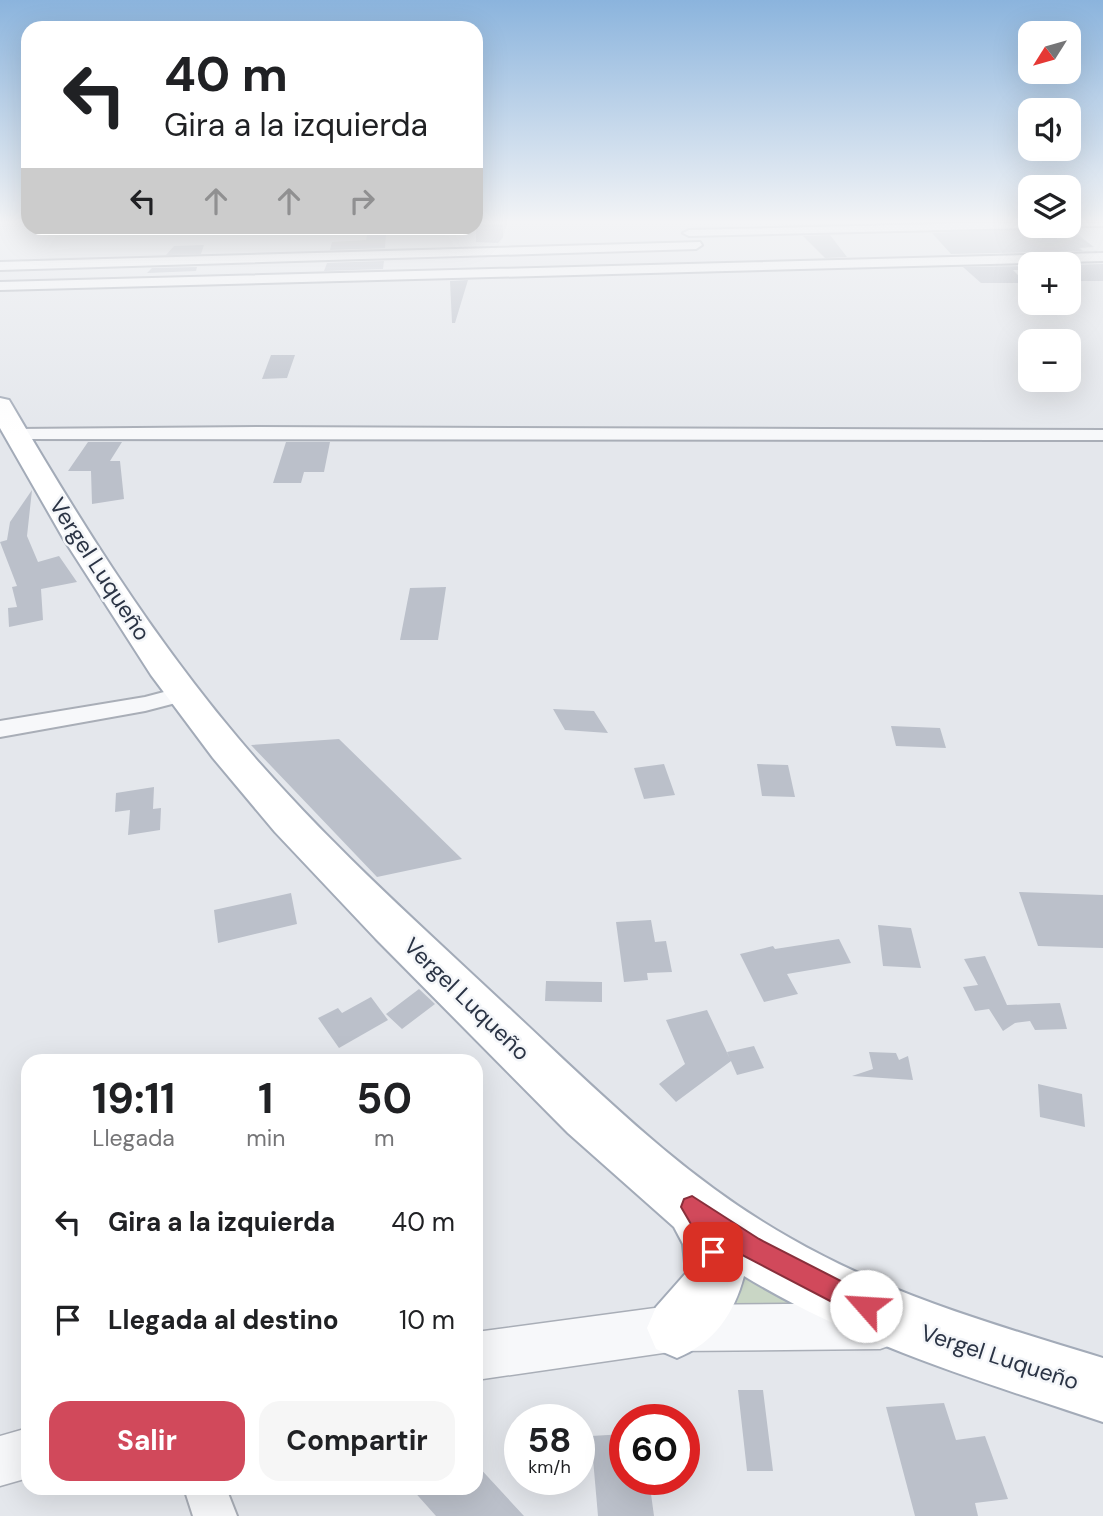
<!DOCTYPE html>
<html lang="es">
<meta charset="utf-8">
<style>
:root{--surface:#fff;--page:#f6f6f6;--text:#202124;--muted:#757577;--accent:#d1495b}
body{margin:0;font-family:"DM Sans",sans-serif;background:var(--page);color:var(--text);height:100vh;display:flex;flex-direction:column;font-size:26px;white-space:nowrap}
*{box-sizing:border-box;margin:0}
p{font-size:23px;color:var(--muted)}
.icon{flex:none;width:38px;height:38px;fill:none;stroke:currentColor;stroke-width:2;stroke-linecap:round;stroke-linejoin:round}
.map{position:relative;flex:1;overflow:hidden}
.panel{position:absolute;left:21px;top:1054px;width:462px;height:441px;display:flex;flex-direction:column;background:var(--surface);border-radius:21px;box-shadow:0 7px 28px #0002}
.panel>*{flex:none}
.top-card{position:absolute;left:21px;top:21px;width:462px;height:214px;border-radius:21px;box-shadow:0 7px 28px #0002;background:#fff;color:var(--text);overflow:hidden}
.needle{width:46px;rotate:233deg}
.tools{position:absolute;left:1018px;top:21px;display:grid;gap:14px}
.tools a{display:grid;place-items:center;width:63px;height:63px;border-radius:14px;background:var(--surface);box-shadow:0 7px 28px #0002;font-size:35px}
.speed{position:absolute;left:504px;top:1404px;display:flex;gap:14px;font-size:35px;font-weight:700;text-align:center}
.speed>*{display:grid;place-content:center;width:91px;height:91px;border-radius:50%;background:var(--surface);box-shadow:0 7px 28px #0002;line-height:1}
.speed small{font-size:18px;font-weight:400}
.speed .limit{border:10px solid #d22;background:#fff;color:#111}
.pin{position:absolute;display:grid;place-items:center;width:60px;height:60px;color:#fff;margin:-30px;border-radius:14px;box-shadow:0 4px 10px #0006}
.me{position:absolute;width:77px;margin:-38px;rotate:296deg;stroke-linejoin:round;filter:drop-shadow(0 0 5px #0008)}
.turn{display:flex;align-items:center;gap:24px;height:147px;padding:0 28px;font-size:32px}
.turn .icon{width:91px;height:91px;stroke-width:2.5}
.turn b{display:block;font-size:49px;line-height:60px}
.lanes{display:flex;align-items:center;height:66px;padding:0 28px;background:#0003;justify-content:center;gap:35px;direction:ltr}
.lanes .off{opacity:.35}
.eta{display:flex;justify-content:space-evenly;align-items:center;height:119px;text-align:center}
.eta b{font-size:42px;font-weight:700;line-height:49px}
.button{display:flex;gap:14px;margin-top:auto;padding:14px 28px}
.button a{flex:1;height:80px;border-radius:21px;background:var(--accent);color:#fff;font-size:28px;font-weight:700;line-height:80px;text-align:center}
.button a+a{background:var(--page);color:var(--text)}
ul{padding:0;list-style:none}
li{display:flex;align-items:center;gap:21px;height:98px;padding:0 28px}
li div{flex:1}
li b{display:block;font-size:26px}
li em{font-style:normal}
.map>svg:first-child{display:block}
</style>
<div class="map">
<svg width="1103" height="1516" viewBox="0 0 1103 1516">
<rect width="100%" height="100%" fill="#e4e7ec"/>
<path fill="#c9d6c5" d="M739,1260L817,1306H735Z"/>
<path fill="#bbc0ca" d="M476,224H503V237L498,243L476,242Z
M1063,227L1071,229L1094,247L1079,248L1083,251L951,254L932,233Z
M386,234L385,248L330,250L332,242L366,240L367,235Z
M830,235L847,257L825,258L803,236Z
M204,245L201,254L166,255L174,246Z
M384,261L383,269L324,271L327,263Z
M1103,264V281H1077L1069,274V265Z
M1031,266V270H1013L1026,283H981L963,267Z
M197,267L196,271L147,273L152,268Z
M468,280L455,323H452L450,281Z
M271,355H295L287,378L262,379Z
M88,442H122L110,461H120L124,499L92,504L91,471H68Z
M286,442H330L324,472H304L301,483H273Z
M32,490L27,536L38,562L59,556L77,582L41,589L43,620L9,627L8,608L17,607L12,587L17,586L0,542L7,540L10,522Z
M446,587L438,640H400L410,588Z
M553,709L594,711L608,733L565,730Z
M891,726L940,728L946,748L896,746Z
M339,739L462,859L377,877L251,745Z
M664,764L675,795L644,799L634,768Z
M757,764L788,765L795,797L762,796Z
M154,787L153,809L161,808L160,830L128,835L130,810L115,812L116,793Z
M1019,892L1103,895V948L1038,946Z
M291,893L297,924L218,943L214,910Z
M651,920L655,942L666,941L672,972L647,973L648,980L624,982L616,922Z
M878,925L911,928L921,968L883,966Z
M839,939L851,963L787,974L798,994L764,1002L740,954L773,946L775,949Z
M985,956L1007,1005L1060,1003L1067,1029L1035,1030L1030,1021L1015,1023L1003,1031L989,1009L975,1011L963,987L978,985L964,959Z
M546,981L602,982V1002L545,1001Z
M419,989L435,1004L402,1029L386,1014Z
M371,997L388,1020L339,1048L318,1018L338,1008L342,1013Z
M707,1010L731,1061L676,1102L659,1084L685,1064L666,1020Z
M754,1046L764,1068L737,1075L727,1052Z
M869,1052L896,1053L899,1060L908,1056L913,1080L852,1076L873,1069Z
M1038,1084L1082,1094L1085,1127L1040,1117Z
M738,1390H763L773,1471H747Z
M944,1403L956,1440L985,1436L1008,1499L975,1503L978,1516H915L886,1407Z
M625,1434V1479H649L654,1516H598L591,1436Z
M476,1464L524,1516H436L411,1488H476Z"/>
<g fill="none" stroke-linecap="round" stroke-linejoin="round">
<g stroke="#a9aeb7" stroke-width="4">
<path id="minor" d="M977,223H1031V226H1036L1031,228L689,236L683,233L689,230Z
M1069,223H1103V226H1065Z
M700,242L702,245L696,249L0,270V262Z
M1103,253V261L0,290V282Z
M257,427L1103,430V440L16,439L8,434L16,429Z
M183,687L191,689L194,694L191,699L145,711L0,737V721L145,697Z
M184,1488H226L237,1516H193Z"/>
</g>
<g stroke="#a9aeb7" stroke-width="3">
<path id="tertiary" d="M880,1303L897,1309L903,1326L897,1343L880,1349L677,1351L476,1380V1332L677,1305Z
M28,1428V1478L0,1486V1436Z"/>
</g>
<g stroke="#a3abb8" stroke-width="4">
<path id="primary" d="M0,398L9,400L12,405C80,521 151,635 238,738C322,838 419,924 513,1012C601,1094 685,1179 790,1238C889,1295 995,1325 1103,1358V1422C979,1381 856,1344 744,1276C734,1314 714,1343 677,1358L656,1349L647,1328L656,1307L686,1273L683,1244L674,1227L568,1133L376,939L275,832L213,758L151,675L63,538L0,428Z"/>
</g>
<use href="#minor" fill="#f7f8fa" fill-rule="evenodd"/>
<use href="#tertiary" fill="#f7f8fa" fill-rule="evenodd"/>
<use href="#primary" fill="#fff" fill-rule="evenodd"/>
</g>
<linearGradient id="sky" x2="0" y2="1"><stop stop-color="#8bb4dd"/><stop offset="0.51" stop-color="#f3f4f6"/><stop offset="1" stop-color="#f3f4f6" stop-opacity="0"/></linearGradient>
<rect width="1103" height="435" fill="url(#sky)"/>
<path fill="#d1495b" stroke="#882f3b" stroke-width="2" d="M692,1196L759,1239L874,1298L878,1306L874,1315L866,1319L857,1315L742,1255L722,1241L725,1252L722,1260L713,1264L705,1260L695,1231L681,1207L684,1199Z"/>
<g text-anchor="middle" stroke-width="5" stroke-linejoin="round" paint-order="stroke">
<g font-size="23" fill="#2b3445" stroke="#f4f6f9">
<text transform="translate(100 569) rotate(57)" y="8">Vergel Luqueño</text>
<text transform="translate(467 999) rotate(44)" y="8">Vergel Luqueño</text>
<text transform="translate(1000 1357) rotate(18)" y="8">Vergel Luqueño</text>
</g>
</g>
</svg>
<div class="tools">
<a><svg class="needle" viewBox="-14 -14 28 28"><path d="M0-13l5 13h-10z" fill="#e53935"/><path d="M0 13l5-13h-10z" fill="#757577"/></svg></a>
<a><svg class="icon" aria-label="sound" viewBox="0 0 24 24"><path d="M4 9h4l5-4v14l-5-4H4zM17 9q2 3 0 6"/></svg></a>
<a><svg class="icon" aria-label="layers" viewBox="0 0 24 24"><path d="M12 4l9 5-9 5-9-5zM3 14l9 5 9-5"/></svg></a>
<a>+</a>
<a>−</a>
</div>
<div class="speed"><div>58<small>km/h</small></div><div class="limit">60</div></div>
<div class="pin" style="left:713px;top:1252px;background:#d93025"><svg class="icon" aria-label="arrive" viewBox="0 0 24 24"><path d="M6 21V4h12l-3 4 3 4H6"/></svg></div>
<svg class="me" style="left:866px;top:1306px" viewBox="-20 -20 40 40"><circle r="19" fill="#fff"/><path d="M0-13L10 11 0 6-10 11z" fill="#d1495b"/></svg>
<div class="top-card">
<div class="turn"><svg class="icon" aria-label="left" viewBox="0 0 24 24"><path d="M17 20v-9H6M10 6l-5 5 5 5"/></svg><div><b>40 m</b>Gira a la izquierda</div></div>
<div class="lanes"><svg class="icon" aria-label="left" viewBox="0 0 24 24"><path d="M17 20v-9H6M10 6l-5 5 5 5"/></svg><svg class="icon off" aria-label="ahead" viewBox="0 0 24 24"><path d="M12 20V5M6 11l6-6 6 6"/></svg><svg class="icon off" aria-label="ahead" viewBox="0 0 24 24"><path d="M12 20V5M6 11l6-6 6 6"/></svg><svg class="icon off" aria-label="right" viewBox="0 0 24 24"><path d="M7 20v-9h11M14 6l5 5-5 5"/></svg></div>
</div>
<section class="panel">
<div class="eta">
<div><b>19:11</b><p>Llegada</p></div>
<div><b>1</b><p>min</p></div>
<div><b>50</b><p>m</p></div>
</div>
<ul>
<li><svg class="icon" aria-label="left" viewBox="0 0 24 24"><path d="M17 20v-9H6M10 6l-5 5 5 5"/></svg><div><b>Gira a la izquierda</b></div><em>40 m</em></li>
<li><svg class="icon" aria-label="arrive" viewBox="0 0 24 24"><path d="M6 21V4h12l-3 4 3 4H6"/></svg><div><b>Llegada al destino</b></div><em>10 m</em></li>
</ul>
<div class="button"><a>Salir</a><a>Compartir</a></div>
</section>
</div>
